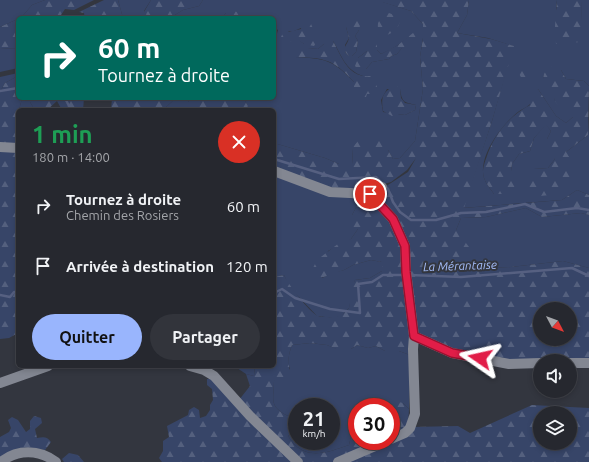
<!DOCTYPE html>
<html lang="fr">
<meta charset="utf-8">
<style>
:root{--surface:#26282f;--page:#32343b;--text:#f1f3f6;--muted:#a4a6aa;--line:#42444b;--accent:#99b5fd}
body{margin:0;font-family:Ubuntu,sans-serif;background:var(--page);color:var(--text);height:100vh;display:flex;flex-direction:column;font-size:15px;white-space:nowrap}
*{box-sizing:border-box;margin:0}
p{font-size:13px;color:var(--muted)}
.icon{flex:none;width:22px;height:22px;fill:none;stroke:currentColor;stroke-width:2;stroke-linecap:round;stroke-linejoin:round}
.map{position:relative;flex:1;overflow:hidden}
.side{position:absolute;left:16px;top:108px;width:260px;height:260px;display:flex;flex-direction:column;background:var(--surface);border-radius:6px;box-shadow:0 2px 6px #0003,0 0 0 1px var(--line)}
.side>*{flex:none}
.banner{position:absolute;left:16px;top:16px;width:260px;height:84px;border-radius:6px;box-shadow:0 2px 6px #0003,0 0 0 1px var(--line);background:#00695c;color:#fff;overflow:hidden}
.needle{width:26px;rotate:131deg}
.buttons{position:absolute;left:533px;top:302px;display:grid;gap:8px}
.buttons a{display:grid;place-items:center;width:44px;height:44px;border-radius:50%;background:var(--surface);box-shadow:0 2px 6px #0003,0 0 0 1px var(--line);font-size:20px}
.speed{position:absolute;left:288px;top:398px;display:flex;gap:8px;font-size:20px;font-weight:700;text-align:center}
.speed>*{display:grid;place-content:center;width:52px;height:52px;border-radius:50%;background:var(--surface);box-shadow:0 2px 6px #0003,0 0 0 1px var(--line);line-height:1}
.speed small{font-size:10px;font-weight:400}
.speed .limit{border:6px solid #d22;background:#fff;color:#111}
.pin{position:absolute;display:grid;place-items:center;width:34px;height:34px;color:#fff;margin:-17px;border:2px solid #fff;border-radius:50%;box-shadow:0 1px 4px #0007}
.me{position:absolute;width:44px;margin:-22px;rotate:281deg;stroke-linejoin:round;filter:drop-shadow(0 0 3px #0008)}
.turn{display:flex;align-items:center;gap:14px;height:84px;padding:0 16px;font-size:18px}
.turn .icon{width:52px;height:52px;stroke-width:2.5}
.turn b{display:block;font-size:28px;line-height:34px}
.round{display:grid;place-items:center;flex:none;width:42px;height:42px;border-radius:21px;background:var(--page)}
.overview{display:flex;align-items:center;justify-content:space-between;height:68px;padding:0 16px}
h1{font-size:24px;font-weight:600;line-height:30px;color:#1e9e55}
.cta{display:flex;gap:8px;margin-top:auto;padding:8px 16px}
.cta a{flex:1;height:46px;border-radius:24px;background:var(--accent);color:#111;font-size:16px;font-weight:600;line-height:46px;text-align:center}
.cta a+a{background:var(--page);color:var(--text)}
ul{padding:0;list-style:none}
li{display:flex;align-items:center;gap:12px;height:60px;padding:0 16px}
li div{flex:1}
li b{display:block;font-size:15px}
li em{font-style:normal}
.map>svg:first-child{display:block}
</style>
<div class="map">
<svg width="589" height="462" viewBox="0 0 589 462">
<defs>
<pattern id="forest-firs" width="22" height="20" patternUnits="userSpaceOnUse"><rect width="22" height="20" fill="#374568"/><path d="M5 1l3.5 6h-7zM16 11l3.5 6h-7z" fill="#54607e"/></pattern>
</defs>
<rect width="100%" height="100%" fill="#33363f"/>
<path fill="#374568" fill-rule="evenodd" d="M0,0H45L32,5L21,18H18V19L0,27Z
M118,0H151L144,11L149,18H123Z
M203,0H382L383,2L411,11L423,24V38L420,57L423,89L415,141L400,158L393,159L388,150L352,148L353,164H339L325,158L274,143V110H246L248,106L245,101L238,98H274V44L278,30L274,27V18H245L242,13H226L222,18H175L173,16L183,10L199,6ZM346,27L359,30L355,36L358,41L356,52L352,56H349L345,52V45L349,38ZM301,28L304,44L288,31H294ZM413,34L397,54L391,56L389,59L372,62L366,69L358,58L367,51L377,50L381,54C393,49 403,42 413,34ZM333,41C342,56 345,70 363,76L354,82C332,59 326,59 295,57L306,48L318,49L324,44ZM387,89H400C402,103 404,102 416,105L415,110L405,115L383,112L381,100Z
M469,0H557L556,9L580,42L582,0H589V86L584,81L566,79L561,70L544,74L543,84L554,95L555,101L573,103V117L566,123L556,116L538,89C536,94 533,102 529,105C526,108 522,109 518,112C503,124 482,151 483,172C483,180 489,187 494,194L511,171L512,164L519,154L530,151L534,138L546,124L551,131L547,139L555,159L548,168L534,169L526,191L566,152L588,135L589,118V195L577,190L562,200L463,208L492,121L513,46L488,38L457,33L467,15Z
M18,48V68L0,72V49Z
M18,73V79L16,77L5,83L0,92V77Z
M22,98H30V102L35,110H19Z
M176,98H193L188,102L202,110H177L175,108L166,107Z
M274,173L352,196L358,204L352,215L358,229L351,239L328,251L322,278L332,273L344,270L353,265L371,260L382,262V271L370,278L355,280L349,308L341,316L333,318L317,316L295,293L287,282L284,275L274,277Z
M526,208L542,217L581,213L589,215V268L563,261L511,267L463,269L456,230L461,218L486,217Z
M310,343L327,345L337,349H351L357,345L368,348L376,346L385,351H399L410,355L409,409L403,403L389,407H357V419C347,430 353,433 349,445C326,453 304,462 288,436L294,429H297V441H331V407H297V413L288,416C268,406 274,400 274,381L290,369C287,359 289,354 292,345Z
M234,366H255L254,376L246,374Z"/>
<path fill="url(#forest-firs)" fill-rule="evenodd" d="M45,0H94L74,10L65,9L59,18H21L32,5Z
M104,0H118L123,18H85L84,13L79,12Z
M151,0H203L199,6L183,10L173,16L175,18H149L144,12Z
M382,0H469L467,15L457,33L491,39L514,46L492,121L464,208L562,200L577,190L589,195V215L581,213L542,217L526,208L486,217L461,218L456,230L469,247L463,269L511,267L563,261L589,268V360L511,361L448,347L417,337L408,247L374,194L408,172L416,158L407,170L391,182L355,192L323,188L274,169V143L325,158L339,164H353L352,148L359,140L380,141L388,150L393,159L400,158L415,141L423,89L420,57L423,38V24L411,11L382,2ZM540,309H570V339H540Z
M557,0H582L581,42L556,44L555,26Z
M233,11L243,13L245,18H222L226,13Z
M389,13L394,15L400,21C398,29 394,33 386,35C375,31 377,24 381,15Z
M356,15L361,21L359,30L355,36L358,41L356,52L352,56H349C340,48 347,47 349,38L346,27L348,19Z
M18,19V48L0,49V27Z
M306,24H311L318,40L314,46L304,44L298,40L286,42L281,41V37L283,33L301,29Z
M413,33L417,35L415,41L410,47L402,48L397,54L391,56L389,59L372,62L366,69L362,73L355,66L358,58L367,51L364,46L366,40L372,39L377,42V50L381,54L398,45Z
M326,38L333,41C342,57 348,78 370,76L375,81L377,87L372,94H367L365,100L361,101L354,99V82C333,59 325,58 295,57L294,49L298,47L318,49L324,44Z
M521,66L530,68L537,74L530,80L522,79L518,72Z
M549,66L561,70L566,79L584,81L589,86L588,135L566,152L571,160L572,180L560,194L540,196L526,191L523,181L533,169L548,168L555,159L545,149L547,139L551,131L546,125L534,138L530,151L519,154L512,164L511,171L518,178L516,186L502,194H494C489,187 483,180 483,172C483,166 486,159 488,153C496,132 510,116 530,105V92L538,89L556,116L566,123L573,117V103L561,109L555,101L553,95L542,84L544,74Z
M16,77L18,79V98H22L19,110H18V145L0,143V92L5,83Z
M396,85L400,89L401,98L405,103L416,105L415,110L405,115L398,114L392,116L383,111C381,97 382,92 396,85Z
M30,98H84L83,110H62L57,101L47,110H35L30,102Z
M112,98H176L166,107L175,108L177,110H111Z
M193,98H238L245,101L248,106L246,110H202L198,108L187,107L188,102Z
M0,149L18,150V333L9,338L0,339Z
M352,196H370L392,222L402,247L410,321V355L399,351H385L376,346L368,348L357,345L351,349H336L327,345L310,343L292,345C286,361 290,363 290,379L274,381C274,400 268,406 288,416L297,413V429H294L288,436C304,462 326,453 349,445C353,433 347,430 357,419V441H382L333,462H303L239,400L250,386L246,374L254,376L255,366H274V277L284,275C288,284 309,312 318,316C320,317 324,317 327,317C337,318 342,316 349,308L351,290L355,280L370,278L382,271V262L371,260L353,265L344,270L312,281L310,274L317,260L343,240L351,239L358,229L352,227V215L358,204Z
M213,378L294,462H162L159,458L163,451V441L169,437L167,426L188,415L189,410L194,407L199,410L200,418L206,416L210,410V405L213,400L212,389L207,385V379Z
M395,401L403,403L409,409L408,426L391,437V407H389Z
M532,405L589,408V462H344L412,427L458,426L470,433ZM540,413H570V443H540Z
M34,416L41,418L42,423L35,429L37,438C43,437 47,436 51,442L45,450C25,446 18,449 0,459V437L9,432L11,428L8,420L12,417L18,420L26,432L30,429V421Z
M69,453L78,455L84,462H64L62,459Z"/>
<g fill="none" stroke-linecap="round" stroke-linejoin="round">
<path stroke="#566081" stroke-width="2.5" d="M0,91L18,88
M65,98L71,110
M274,159L339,179L376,177L388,189L393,202L400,212L411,220H436L461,213L486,212L525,204L544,212L577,208L589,210
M410,275L461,277L572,268L589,276
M274,293L282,289L295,298L330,309L360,313L358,284L372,282L383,275H405
M0,295L10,297L14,292L18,293"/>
<path stroke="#838792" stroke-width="10" d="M0,147L18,148
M274,171L330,192L370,194L382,187
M370,194L393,219L405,246L406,271L414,336L413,349L415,414L410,428L405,433L391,439
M414,336L452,353L509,364L540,363
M570,363H589
M190,366L204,370L214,376L250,416L298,462
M0,383L48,366
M1,462C17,449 39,449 56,462
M338,462L387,441"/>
</g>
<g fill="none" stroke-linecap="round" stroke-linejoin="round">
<g stroke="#92132f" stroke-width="10">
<path id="route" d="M370,194L393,219L405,246L406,272L414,336L452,353L480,358"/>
</g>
<use href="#route" stroke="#e11d48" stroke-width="7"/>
</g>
<g text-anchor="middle" stroke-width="4" stroke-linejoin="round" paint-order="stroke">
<g font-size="12" font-style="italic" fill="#a5bdfa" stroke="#33363f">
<text transform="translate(460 266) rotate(-2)" y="4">La Mérantaise</text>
</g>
</g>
</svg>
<div class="buttons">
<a><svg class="needle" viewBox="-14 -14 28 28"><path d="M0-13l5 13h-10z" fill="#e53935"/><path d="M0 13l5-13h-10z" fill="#a4a6aa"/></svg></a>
<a><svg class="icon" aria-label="sound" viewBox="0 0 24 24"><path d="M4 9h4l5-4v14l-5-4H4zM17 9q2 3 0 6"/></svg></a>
<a><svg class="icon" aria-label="layers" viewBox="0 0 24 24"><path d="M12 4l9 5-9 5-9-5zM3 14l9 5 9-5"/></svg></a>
</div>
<div class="speed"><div>21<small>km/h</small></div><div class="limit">30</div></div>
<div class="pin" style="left:370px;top:194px;background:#d93025"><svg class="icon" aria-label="arrive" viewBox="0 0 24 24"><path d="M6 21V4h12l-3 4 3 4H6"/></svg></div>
<svg class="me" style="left:480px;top:358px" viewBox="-20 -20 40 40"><path d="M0-17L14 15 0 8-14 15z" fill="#e11d48" stroke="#fff" stroke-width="4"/></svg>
<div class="banner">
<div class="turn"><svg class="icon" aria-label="right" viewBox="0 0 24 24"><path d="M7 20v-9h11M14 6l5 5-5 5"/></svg><div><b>60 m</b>Tournez à droite</div></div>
</div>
<section class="side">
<div class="overview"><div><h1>1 min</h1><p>180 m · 14:00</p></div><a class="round" style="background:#d93025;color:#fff"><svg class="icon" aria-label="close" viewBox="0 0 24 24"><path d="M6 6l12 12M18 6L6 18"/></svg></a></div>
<ul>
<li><svg class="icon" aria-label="right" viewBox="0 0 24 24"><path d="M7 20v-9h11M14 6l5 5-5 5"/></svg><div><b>Tournez à droite</b><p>Chemin des Rosiers</p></div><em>60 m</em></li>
<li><svg class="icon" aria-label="arrive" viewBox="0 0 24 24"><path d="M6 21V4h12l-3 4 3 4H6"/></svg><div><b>Arrivée à destination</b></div><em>120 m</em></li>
</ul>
<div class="cta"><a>Quitter</a><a>Partager</a></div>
</section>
</div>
